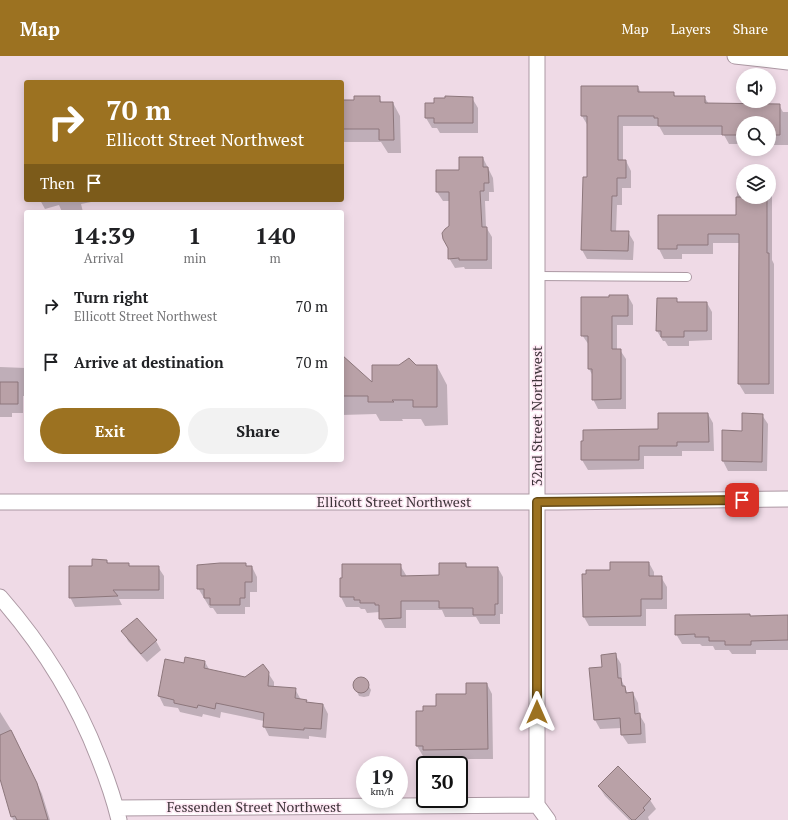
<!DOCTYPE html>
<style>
:root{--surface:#fff;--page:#f2f2f2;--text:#202124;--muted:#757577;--accent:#9c7221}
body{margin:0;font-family:"PT Serif",serif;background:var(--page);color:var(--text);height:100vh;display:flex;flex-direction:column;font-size:15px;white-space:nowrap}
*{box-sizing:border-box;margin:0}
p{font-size:13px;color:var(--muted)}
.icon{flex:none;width:22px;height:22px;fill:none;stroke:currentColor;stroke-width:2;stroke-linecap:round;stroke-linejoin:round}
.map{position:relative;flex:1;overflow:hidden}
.panel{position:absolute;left:24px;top:154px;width:320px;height:252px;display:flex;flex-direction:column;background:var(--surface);border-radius:4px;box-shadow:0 2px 10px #0003}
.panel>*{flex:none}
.hud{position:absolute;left:24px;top:24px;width:320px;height:122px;border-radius:4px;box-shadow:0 2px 10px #0003;background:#9c7221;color:#fff;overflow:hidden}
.fabs{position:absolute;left:736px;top:12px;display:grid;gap:8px}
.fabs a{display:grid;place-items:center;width:40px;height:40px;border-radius:50%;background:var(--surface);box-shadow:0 2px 10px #0003;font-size:20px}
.speed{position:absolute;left:356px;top:700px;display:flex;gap:8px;font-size:20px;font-weight:700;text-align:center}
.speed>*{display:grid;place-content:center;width:52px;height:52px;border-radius:50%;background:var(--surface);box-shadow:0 2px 10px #0003;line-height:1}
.speed small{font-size:10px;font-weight:400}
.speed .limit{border:2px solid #111;border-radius:6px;background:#fff;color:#111}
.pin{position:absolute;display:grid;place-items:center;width:34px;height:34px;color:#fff;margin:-17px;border-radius:8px;box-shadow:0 2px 6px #0006}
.me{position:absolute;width:44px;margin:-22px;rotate:0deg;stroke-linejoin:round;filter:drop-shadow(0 0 3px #0008)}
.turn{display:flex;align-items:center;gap:14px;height:84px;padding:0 16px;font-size:18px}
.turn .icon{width:52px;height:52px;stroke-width:2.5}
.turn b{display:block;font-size:28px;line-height:34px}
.then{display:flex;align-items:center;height:38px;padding:0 16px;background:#0003;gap:8px;font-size:15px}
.eta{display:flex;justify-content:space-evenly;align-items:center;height:68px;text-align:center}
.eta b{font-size:24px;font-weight:700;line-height:28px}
.button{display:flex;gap:8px;margin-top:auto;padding:8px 16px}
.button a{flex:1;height:46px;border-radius:24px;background:var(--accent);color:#fff;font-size:16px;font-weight:700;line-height:46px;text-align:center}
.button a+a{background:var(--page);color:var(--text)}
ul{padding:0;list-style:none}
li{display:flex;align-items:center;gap:12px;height:56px;padding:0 16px}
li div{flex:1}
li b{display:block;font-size:15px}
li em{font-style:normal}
header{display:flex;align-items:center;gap:24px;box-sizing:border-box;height:56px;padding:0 20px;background:var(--accent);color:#fff}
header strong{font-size:19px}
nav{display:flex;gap:22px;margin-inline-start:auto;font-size:14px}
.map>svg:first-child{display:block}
</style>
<header>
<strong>Map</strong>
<nav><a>Map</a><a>Layers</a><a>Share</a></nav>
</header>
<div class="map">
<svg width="788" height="764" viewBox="0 0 788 764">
<rect width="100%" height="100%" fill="#efdae6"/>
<path fill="#0003" d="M582,31H638L641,37H673L676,41H704L709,48L779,49L783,56H788V89H769V67H743V88H729L724,79H664L659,70H623V105H626L631,115V132H622V149H617L616,176H628L634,186L633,204L587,203L582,194L588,122V70L582,60Z
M379,41L382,47H393L400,60L401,97H388L381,86H342V45H355Z
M472,42L478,52V77H440L437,72H432L426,62V48H435Z
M483,102L493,122L494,136H489V145H485L486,171L492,181V213H465L464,211L455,212L449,202L450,145H443L437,136L460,115Z
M737,121H743V141H769V126L772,131V204L774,208V338H745L739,328L740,187H713V198H682V203H664L659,193L737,160Z
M40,144H96V145L81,148L83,156H62L59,149L45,153Z
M628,240L633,249V269H617V294H620L626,303V353H598L593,343V320L589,313V289L582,279L610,242Z
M676,243L678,247H707L712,256V284L689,285V290H668L665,285H663L657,275Z
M342,307L373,329L415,310H437L447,329L448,369L425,370L421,363H402L403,365H380L376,358L342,359Z
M0,311L26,312V340H23V357H12V361H0Z
M708,358L713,367L714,395H682V400H644V413L588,414L582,404L659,374Z
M762,359L768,368L767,415H728L723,405V375L743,376Z
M107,505L108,508H128L130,511H158L164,520V543H119L122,549L75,551L70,541L93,511Z
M649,507L654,516V521H661L667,531V553H646V570H589L584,561L611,515Z
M245,508L247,511H252L257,521V536H250V551H245V558H217L213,552H210L198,532Z
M466,508L468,512H498L503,521V558H500V568H480L476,561H445L442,554H406V572H385L380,562V556L367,557L365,553H361L359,551H346L341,541L400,509L406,519V521L440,520Z
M750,559L751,561L788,560V594H756V598H732L729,594H715L713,590H702L700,588H682L676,578Z
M123,575L156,585L161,594L147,606L128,585Z
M615,598L621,608L622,625L628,638L633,637L638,647L639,658L645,668L646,687L628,688L622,679V672L600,673L595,664L603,612Z
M166,605L185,608L205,606L210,615L245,622L268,617L274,626V631L295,633L301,644L306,645L308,647L323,648L328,658L326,682L309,680V683L269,680L264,670V665L221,656L220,662L203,658L202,661L180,656L178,652L164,650L159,640Z
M361,622L366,625L371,634L369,640L364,641L359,640L354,629L356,623Z
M487,628L492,638L493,703H429L428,700H423L417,690V656H424L437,651L467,639Z
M0,656L10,672L42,738L50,764H13L12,761L0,720Z
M599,731L650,744L656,753L648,761L649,764H629L605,740Z"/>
<path fill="#b9a1a7" stroke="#8d777c" d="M581,30H638V36H674V40H705V47L780,48V79H769V67H743V79H722V70H658V62H654V60H618V104H626V122H617V140H612L611,175H629L628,195L581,194L583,121H587V60H581Z
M354,40H380V46H393L394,84H379V73H343L342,44H354Z
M445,40L473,41V67H434V62H425V47H434V42H445Z
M459,101H483V111H488L489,127H484V135H480L482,171H487V204H459V202L448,203V192L443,183L442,177L445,173L449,170V136H436V114H459Z
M736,141H767V197H769V328H738L739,178H708V189H677V193H658V159H736Z
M609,239H628V260H612V293H621V343L592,344V313H588V280H581V241H609Z
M657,242H677V246H707V275H684V281H661V275H656Z
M342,299L372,326V309H399L409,302L416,309H437V351H413V344H392L394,346H368V340H342Z
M0,326H18V348H0Z
M658,357H708L709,386H677V390H639V404H581V385H583V374L658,373Z
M742,357L763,358L762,406L722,405V374L742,375Z
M92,503L107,504V507H129V510H159V534H113L118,540L69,542V510H92Z
M610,506H649V520H662V543H641V560L583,561L582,518H586V514H610Z
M220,507H246V510H252V526H245V542H240V549H210V542H204V533H197V509Z
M439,507H466V511H498V548H495V559H473V552H439V545H401V562L379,563V549H375V547H360V544H354V541H340V522H342V508H401V520L439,519Z
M750,558V560L788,559V584L751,585V589H725V585H709V581H695V578L675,579V559Z
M137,562L157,584L141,598L121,575Z
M616,597L618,622H621L622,630H625L626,637L633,636L635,658L640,657L641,678L621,679L620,662L594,664L589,612L602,611L601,599Z
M185,601L205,605L204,612L245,621L263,608L269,616L268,630L296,632L295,642L307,644L306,646L323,648L321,673L304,672V674L263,671L264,657L216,647L215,653L198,649L197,652L174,647V644L158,640L165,603L184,607Z
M353 629a8 8 0 1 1 16 0a8 8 0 1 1-16 0Z
M466,627H487L488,693L423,694V690H416V655H423V650H436V638H466Z
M11,674L37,727L48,764H17L15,760L11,761L0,723V679Z
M618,710L651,743L643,752L645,754L635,764H632L598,730Z"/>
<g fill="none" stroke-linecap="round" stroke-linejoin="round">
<g stroke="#ac98a3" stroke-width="10">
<path id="service" d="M537,220L687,221"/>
</g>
<g stroke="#ac98a3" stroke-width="17">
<path id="minor" d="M537,0V749L548,764
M735,0L788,6
M0,446H558L788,443
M0,541C43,590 76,643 99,703C107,723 114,743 119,764
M116,752L537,749"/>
</g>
<use href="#service" stroke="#fff" stroke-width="8"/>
<use href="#minor" stroke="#fff" stroke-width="15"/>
</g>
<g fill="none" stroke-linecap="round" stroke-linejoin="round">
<g stroke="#654a15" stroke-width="10">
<path id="route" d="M537,656V446L742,444"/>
</g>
<use href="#route" stroke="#9c7221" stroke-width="7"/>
</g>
<g text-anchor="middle" stroke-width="3" stroke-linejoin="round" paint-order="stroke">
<g font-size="14" fill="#3d3439" stroke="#fde7f3">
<text transform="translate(537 360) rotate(-90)" y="5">32nd Street Northwest</text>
<text x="394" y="451">Ellicott Street Northwest</text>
<text x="254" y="756">Fessenden Street Northwest</text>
</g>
</g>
</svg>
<div class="fabs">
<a><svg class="icon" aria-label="sound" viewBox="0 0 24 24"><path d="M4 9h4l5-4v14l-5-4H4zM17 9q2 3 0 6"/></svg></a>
<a><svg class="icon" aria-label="search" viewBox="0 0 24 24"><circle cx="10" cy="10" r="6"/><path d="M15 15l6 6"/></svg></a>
<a><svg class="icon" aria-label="layers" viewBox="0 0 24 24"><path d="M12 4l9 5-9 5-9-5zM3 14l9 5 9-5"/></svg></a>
</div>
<div class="speed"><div>19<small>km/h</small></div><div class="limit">30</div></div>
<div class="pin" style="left:742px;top:444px;background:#d93025"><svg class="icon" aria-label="arrive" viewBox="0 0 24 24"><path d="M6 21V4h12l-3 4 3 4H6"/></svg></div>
<svg class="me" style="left:537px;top:656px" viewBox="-20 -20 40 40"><path d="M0-17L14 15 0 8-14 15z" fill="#9c7221" stroke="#fff" stroke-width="4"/></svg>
<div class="hud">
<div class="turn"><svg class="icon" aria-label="right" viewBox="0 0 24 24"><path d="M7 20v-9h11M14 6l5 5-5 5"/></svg><div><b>70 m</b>Ellicott Street Northwest</div></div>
<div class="then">Then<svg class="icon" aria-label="arrive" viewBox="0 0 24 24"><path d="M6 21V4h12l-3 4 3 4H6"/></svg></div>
</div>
<section class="panel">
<div class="eta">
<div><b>14:39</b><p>Arrival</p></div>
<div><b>1</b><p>min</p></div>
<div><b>140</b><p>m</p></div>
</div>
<ul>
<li><svg class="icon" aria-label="right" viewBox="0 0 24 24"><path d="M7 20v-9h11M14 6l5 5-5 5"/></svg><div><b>Turn right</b><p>Ellicott Street Northwest</p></div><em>70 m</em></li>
<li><svg class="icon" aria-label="arrive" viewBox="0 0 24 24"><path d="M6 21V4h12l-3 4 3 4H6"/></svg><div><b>Arrive at destination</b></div><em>70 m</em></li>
</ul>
<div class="button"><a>Exit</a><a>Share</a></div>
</section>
</div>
